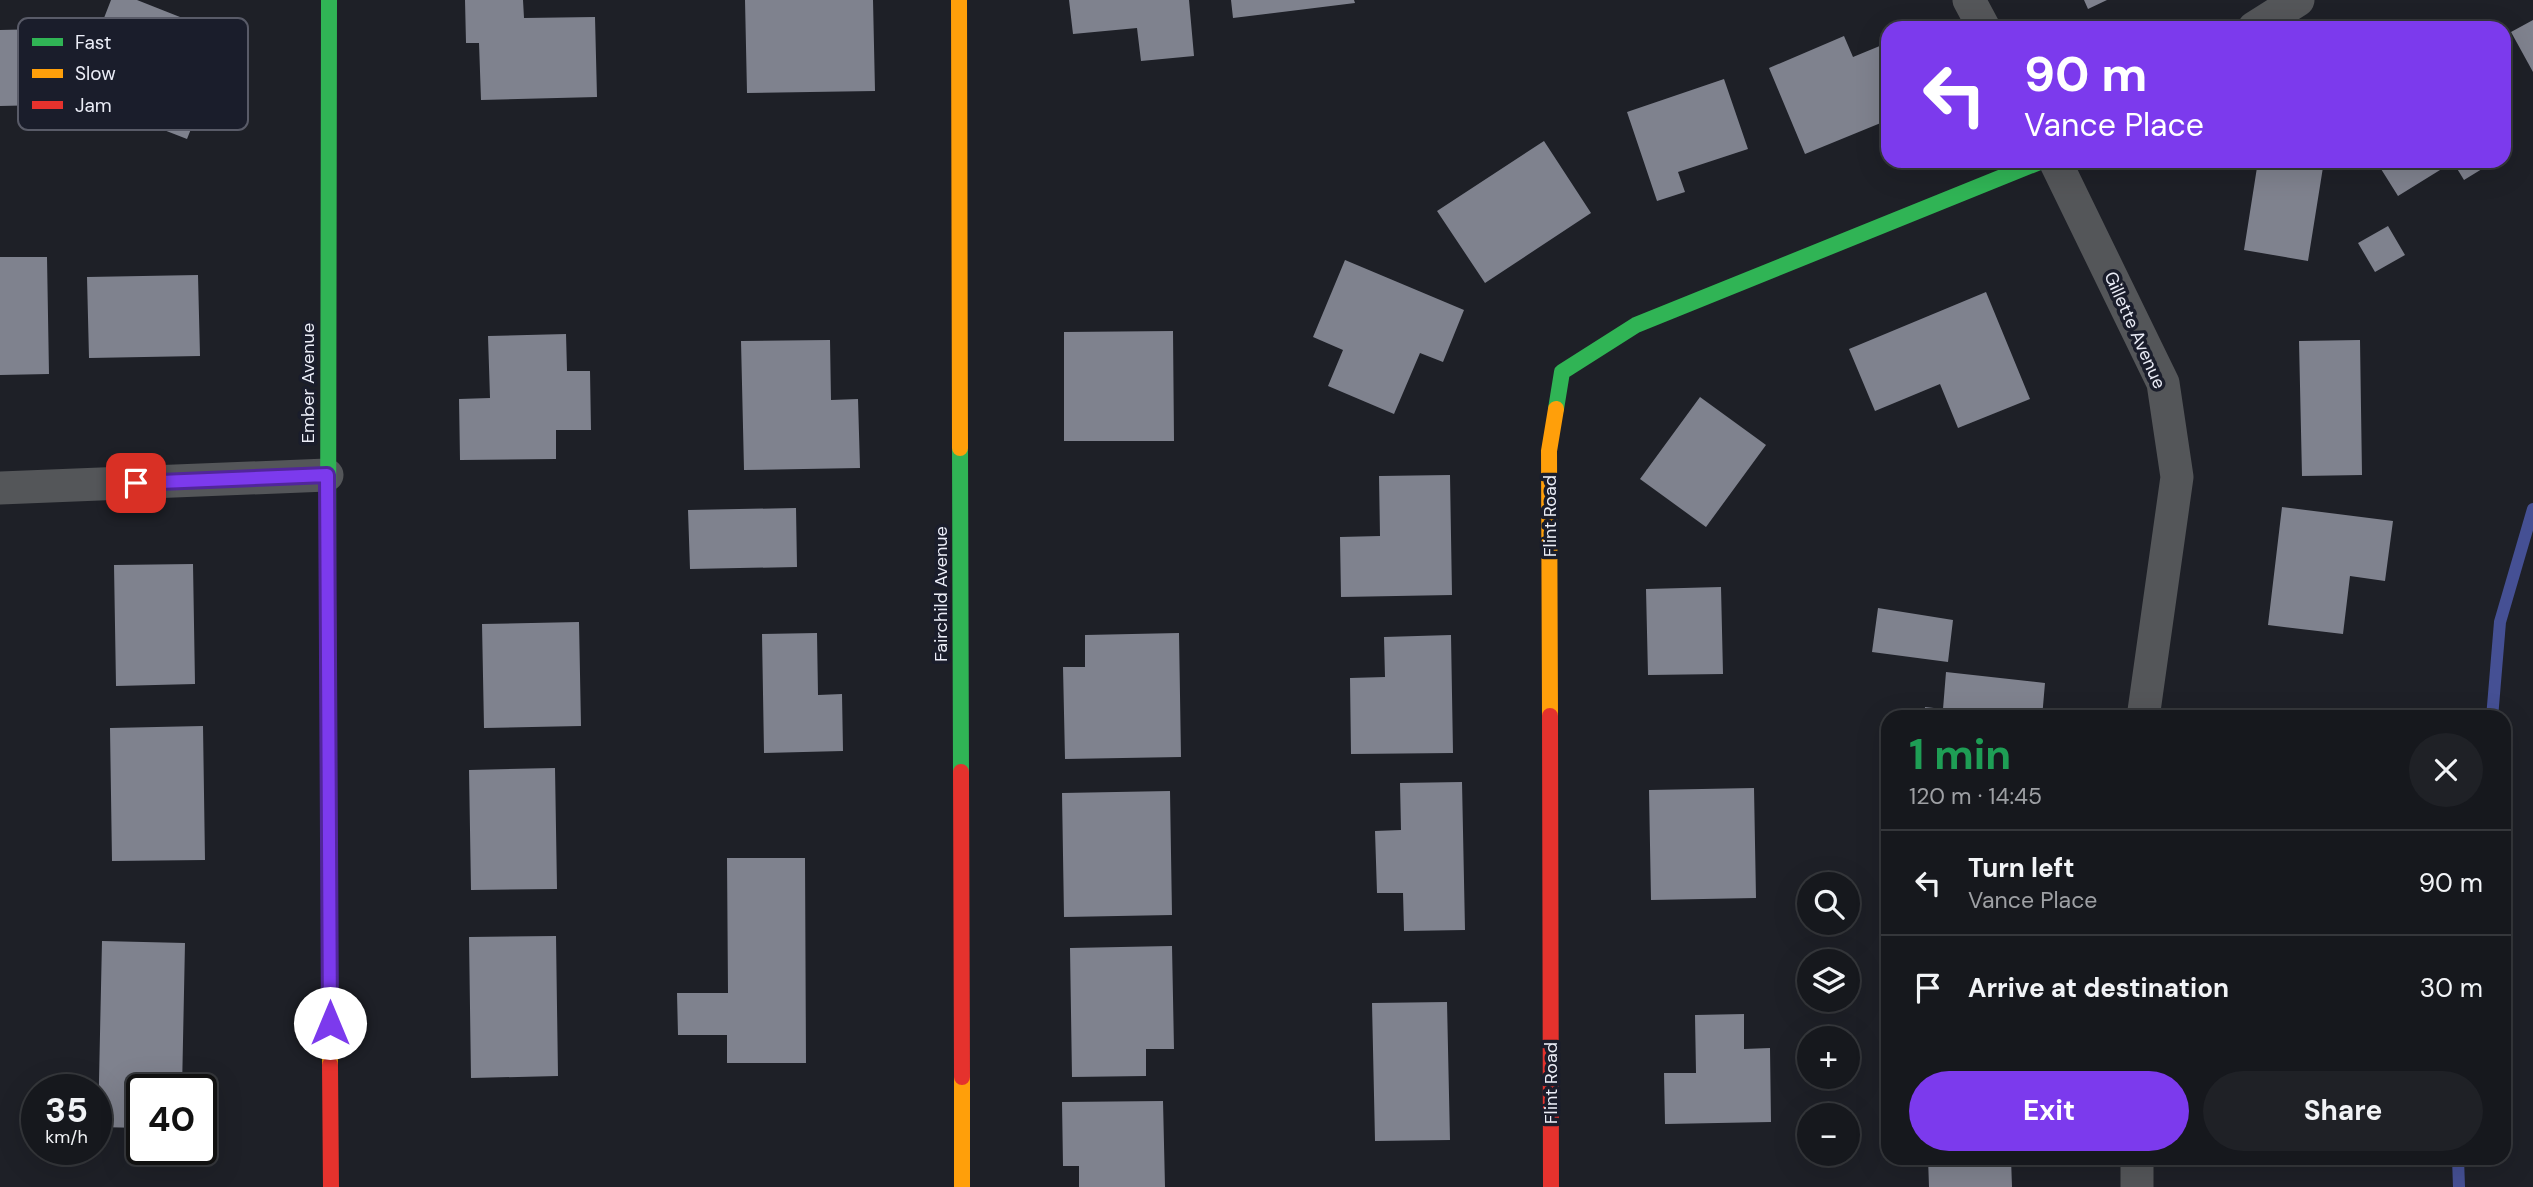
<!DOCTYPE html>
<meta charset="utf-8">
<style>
:root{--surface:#16181d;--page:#1f2126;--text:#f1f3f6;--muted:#9ea0a4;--line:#35373b;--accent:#7c3aed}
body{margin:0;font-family:"DM Sans",sans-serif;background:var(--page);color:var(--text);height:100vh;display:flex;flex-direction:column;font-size:26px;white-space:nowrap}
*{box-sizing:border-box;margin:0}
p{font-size:23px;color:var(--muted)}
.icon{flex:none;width:38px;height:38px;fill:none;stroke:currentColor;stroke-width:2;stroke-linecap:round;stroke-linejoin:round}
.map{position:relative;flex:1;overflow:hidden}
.side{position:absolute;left:1881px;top:710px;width:630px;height:455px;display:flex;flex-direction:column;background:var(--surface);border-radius:21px;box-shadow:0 7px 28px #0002,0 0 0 2px var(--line)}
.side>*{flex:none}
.hud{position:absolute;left:1881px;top:21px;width:630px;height:147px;border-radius:21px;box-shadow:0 7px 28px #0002,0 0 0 2px var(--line);background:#7c3aed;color:#fff;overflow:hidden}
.tools{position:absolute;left:1797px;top:872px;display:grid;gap:14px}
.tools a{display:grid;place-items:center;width:63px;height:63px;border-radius:50%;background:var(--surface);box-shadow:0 7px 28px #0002,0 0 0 2px var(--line);font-size:35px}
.speed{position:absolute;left:21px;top:1074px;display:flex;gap:14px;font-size:35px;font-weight:700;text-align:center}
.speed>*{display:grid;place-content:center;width:91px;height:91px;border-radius:50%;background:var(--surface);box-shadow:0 7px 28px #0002,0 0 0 2px var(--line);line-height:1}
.speed small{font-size:18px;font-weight:400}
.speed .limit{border:4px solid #111;border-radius:10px;background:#fff;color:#111}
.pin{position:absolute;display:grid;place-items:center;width:60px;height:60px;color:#fff;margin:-30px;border-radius:14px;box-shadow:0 4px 10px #0006}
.me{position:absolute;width:77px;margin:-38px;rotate:0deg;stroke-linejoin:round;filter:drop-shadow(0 0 5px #0008)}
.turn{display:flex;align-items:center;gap:24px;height:147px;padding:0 28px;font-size:32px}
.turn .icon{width:91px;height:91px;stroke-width:2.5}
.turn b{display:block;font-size:49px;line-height:60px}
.round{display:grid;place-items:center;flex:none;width:74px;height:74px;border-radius:37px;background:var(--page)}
.summary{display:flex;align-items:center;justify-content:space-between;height:119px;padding:0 28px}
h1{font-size:42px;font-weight:700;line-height:52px;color:#1e9e55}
.primary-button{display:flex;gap:14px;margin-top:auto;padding:14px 28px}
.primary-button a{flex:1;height:80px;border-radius:42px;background:var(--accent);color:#fff;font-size:28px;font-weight:700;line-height:80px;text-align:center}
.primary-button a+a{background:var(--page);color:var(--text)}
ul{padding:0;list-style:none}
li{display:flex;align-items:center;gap:21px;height:105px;padding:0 28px;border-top:2px solid var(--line)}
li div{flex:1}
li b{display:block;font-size:26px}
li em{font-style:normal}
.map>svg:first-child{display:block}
</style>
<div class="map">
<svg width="2533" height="1187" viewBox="0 0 2533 1187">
<rect width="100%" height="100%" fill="#1e2027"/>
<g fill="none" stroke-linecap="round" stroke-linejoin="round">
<path stroke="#455094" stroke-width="12" d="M2492,718L2500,622L2533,509
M2458,1158L2459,1187"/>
</g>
<path fill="#7f828e" d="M111,0H137L228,36L187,139L74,95Z
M465,0H523L524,18L595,17L597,97L481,100L479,43H466Z
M745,0H873L875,91L747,93Z
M1069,0H1189L1194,56L1141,61L1137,28L1073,34Z
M1231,0H1354L1355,3L1233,18Z
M2084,0H2107L2088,9Z
M2533,20V72L2511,32Z
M43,29L44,105L0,106V30Z
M1844,36L1853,57L1887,43L1888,120L1805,154L1769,68Z
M1724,79L1748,149L1678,172L1685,192L1657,201L1627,112Z
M1544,141L1591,213L1485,283L1437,211Z
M2258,161H2324L2308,261L2244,250Z
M2376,161H2495L2464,180L2453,162L2398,196Z
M2388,226L2405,255L2375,272L2358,243Z
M0,257H47L49,374L0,375Z
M1345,260L1464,310L1443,362L1420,353L1394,414L1328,386L1343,350L1313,337Z
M198,275L200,356L89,358L87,277Z
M1986,292L2030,399L1958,428L1940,384L1875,411L1849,349Z
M1173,331L1174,441H1064V332Z
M566,334L567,371H590L591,430H556V459L460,460L459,399L490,398L488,336Z
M830,340L831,400L858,399L860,468L744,470L741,341Z
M2360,340L2362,475L2302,476L2299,341Z
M1700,397L1766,445L1706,527L1640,479Z
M1450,475L1452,595L1341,597L1340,537L1380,536L1379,476Z
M2282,507L2393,521L2385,581L2350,576L2343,634L2268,625Z
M796,508L797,567L690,569L688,510Z
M193,564L195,684L116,686L114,565Z
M1721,587L1723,674L1648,675L1646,589Z
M1878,608L1953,620L1948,662L1872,652Z
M579,622L581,726L484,728L482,624Z
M817,633L818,695L842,694L843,751L764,753L762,634Z
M1179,633L1181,757L1065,759L1063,667H1085V635Z
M1451,635L1453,753L1351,754L1350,678L1385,677L1384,637Z
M1946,672L2045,683L2042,718H1924L1925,707L1943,709Z
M2276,708L2340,709V718H2276Z
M203,726L205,860L112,861L110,728Z
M555,768L557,889L471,890L469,770Z
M1462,782L1465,930L1404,931L1403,893H1377L1375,831L1401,830L1400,783Z
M1754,788L1756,898L1651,900L1649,790Z
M1170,791L1172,915L1064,917L1062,793Z
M727,858H805L806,1063H727V1035H678L677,993H728Z
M556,936L558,1076L471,1078L469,937Z
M102,941L185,943L182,1090H142V1128L98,1127Z
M1172,946L1174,1049H1146V1076L1072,1077L1070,948Z
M1447,1002L1450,1140L1375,1141L1372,1003Z
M1744,1014V1049L1770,1048L1771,1122L1665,1124L1664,1073H1696L1695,1015Z
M1163,1101L1165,1187H1079V1166H1063L1062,1102Z
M1928,1158H2011L2012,1187H1929Z"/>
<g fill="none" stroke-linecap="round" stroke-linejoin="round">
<path stroke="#545659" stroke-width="33" d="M1969,0L1984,28
M2254,28L2298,0
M2055,161L2163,383L2177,477L2143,718
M0,488L327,475
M2137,1158V1187"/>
<path stroke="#30b455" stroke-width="16" d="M1556,409L1562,372L1636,325L2042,161
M960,448L961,772
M328,600L329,0"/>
<path stroke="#ff9f0a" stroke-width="16" d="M959,0L960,448
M328,600L330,1065
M1550,716L1549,451L1556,409
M962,1077V1187"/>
<path stroke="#e5322d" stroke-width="16" d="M1550,716L1551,1187
M961,772L962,1077
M330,1065L331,1187"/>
</g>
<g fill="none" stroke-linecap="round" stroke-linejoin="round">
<g stroke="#51269a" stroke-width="18">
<path id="route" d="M136,483L327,475L330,1023"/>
</g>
<use href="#route" stroke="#7c3aed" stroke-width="12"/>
</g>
<g text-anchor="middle" stroke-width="7" stroke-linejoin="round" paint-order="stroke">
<g font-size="18" fill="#ebedf7" stroke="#1a1d2b">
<text transform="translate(2135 330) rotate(66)" y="6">Gillette Avenue</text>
<text transform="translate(308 383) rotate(-90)" y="6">Ember Avenue</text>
<text transform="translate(1550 516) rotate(-90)" y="6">Flint Road</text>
<text transform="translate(941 594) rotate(-90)" y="6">Fairchild Avenue</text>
<text transform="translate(1551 1083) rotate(-90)" y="6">Flint Road</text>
</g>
</g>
<rect x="18" y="18" width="230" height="112" rx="10" fill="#1a1d2b" stroke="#595b68" stroke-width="2"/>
<rect x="32" y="38" width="31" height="8" fill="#30b455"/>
<rect x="32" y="69" width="31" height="9" fill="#ff9f0a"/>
<rect x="32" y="101" width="31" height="8" fill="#e5322d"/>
<g font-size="19" fill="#ebedf7">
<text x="75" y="49">Fast</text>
<text x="75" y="80">Slow</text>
<text x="75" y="112">Jam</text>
</g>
</svg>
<div class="tools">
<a><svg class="icon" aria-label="search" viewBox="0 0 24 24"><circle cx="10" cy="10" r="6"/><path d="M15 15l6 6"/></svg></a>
<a><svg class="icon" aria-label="layers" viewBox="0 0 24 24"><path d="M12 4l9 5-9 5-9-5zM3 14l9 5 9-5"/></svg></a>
<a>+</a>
<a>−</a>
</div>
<div class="speed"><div>35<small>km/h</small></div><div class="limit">40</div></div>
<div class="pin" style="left:136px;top:483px;background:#d93025"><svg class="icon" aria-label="arrive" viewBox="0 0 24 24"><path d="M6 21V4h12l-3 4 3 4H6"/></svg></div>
<svg class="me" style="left:330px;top:1023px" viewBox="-20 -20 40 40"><circle r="19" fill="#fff"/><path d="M0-13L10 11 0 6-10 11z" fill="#7c3aed"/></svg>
<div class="hud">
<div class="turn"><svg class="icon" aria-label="left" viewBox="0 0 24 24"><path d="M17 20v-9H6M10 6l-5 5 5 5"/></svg><div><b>90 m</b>Vance Place</div></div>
</div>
<section class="side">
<div class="summary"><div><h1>1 min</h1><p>120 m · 14:45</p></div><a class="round"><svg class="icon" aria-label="close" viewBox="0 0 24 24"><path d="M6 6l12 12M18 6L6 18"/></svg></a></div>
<ul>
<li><svg class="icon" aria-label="left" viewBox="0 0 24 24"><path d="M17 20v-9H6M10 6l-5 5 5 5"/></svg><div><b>Turn left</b><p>Vance Place</p></div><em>90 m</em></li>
<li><svg class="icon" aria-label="arrive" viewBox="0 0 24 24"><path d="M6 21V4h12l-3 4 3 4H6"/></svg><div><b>Arrive at destination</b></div><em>30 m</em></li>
</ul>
<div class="primary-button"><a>Exit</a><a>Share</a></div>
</section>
</div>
